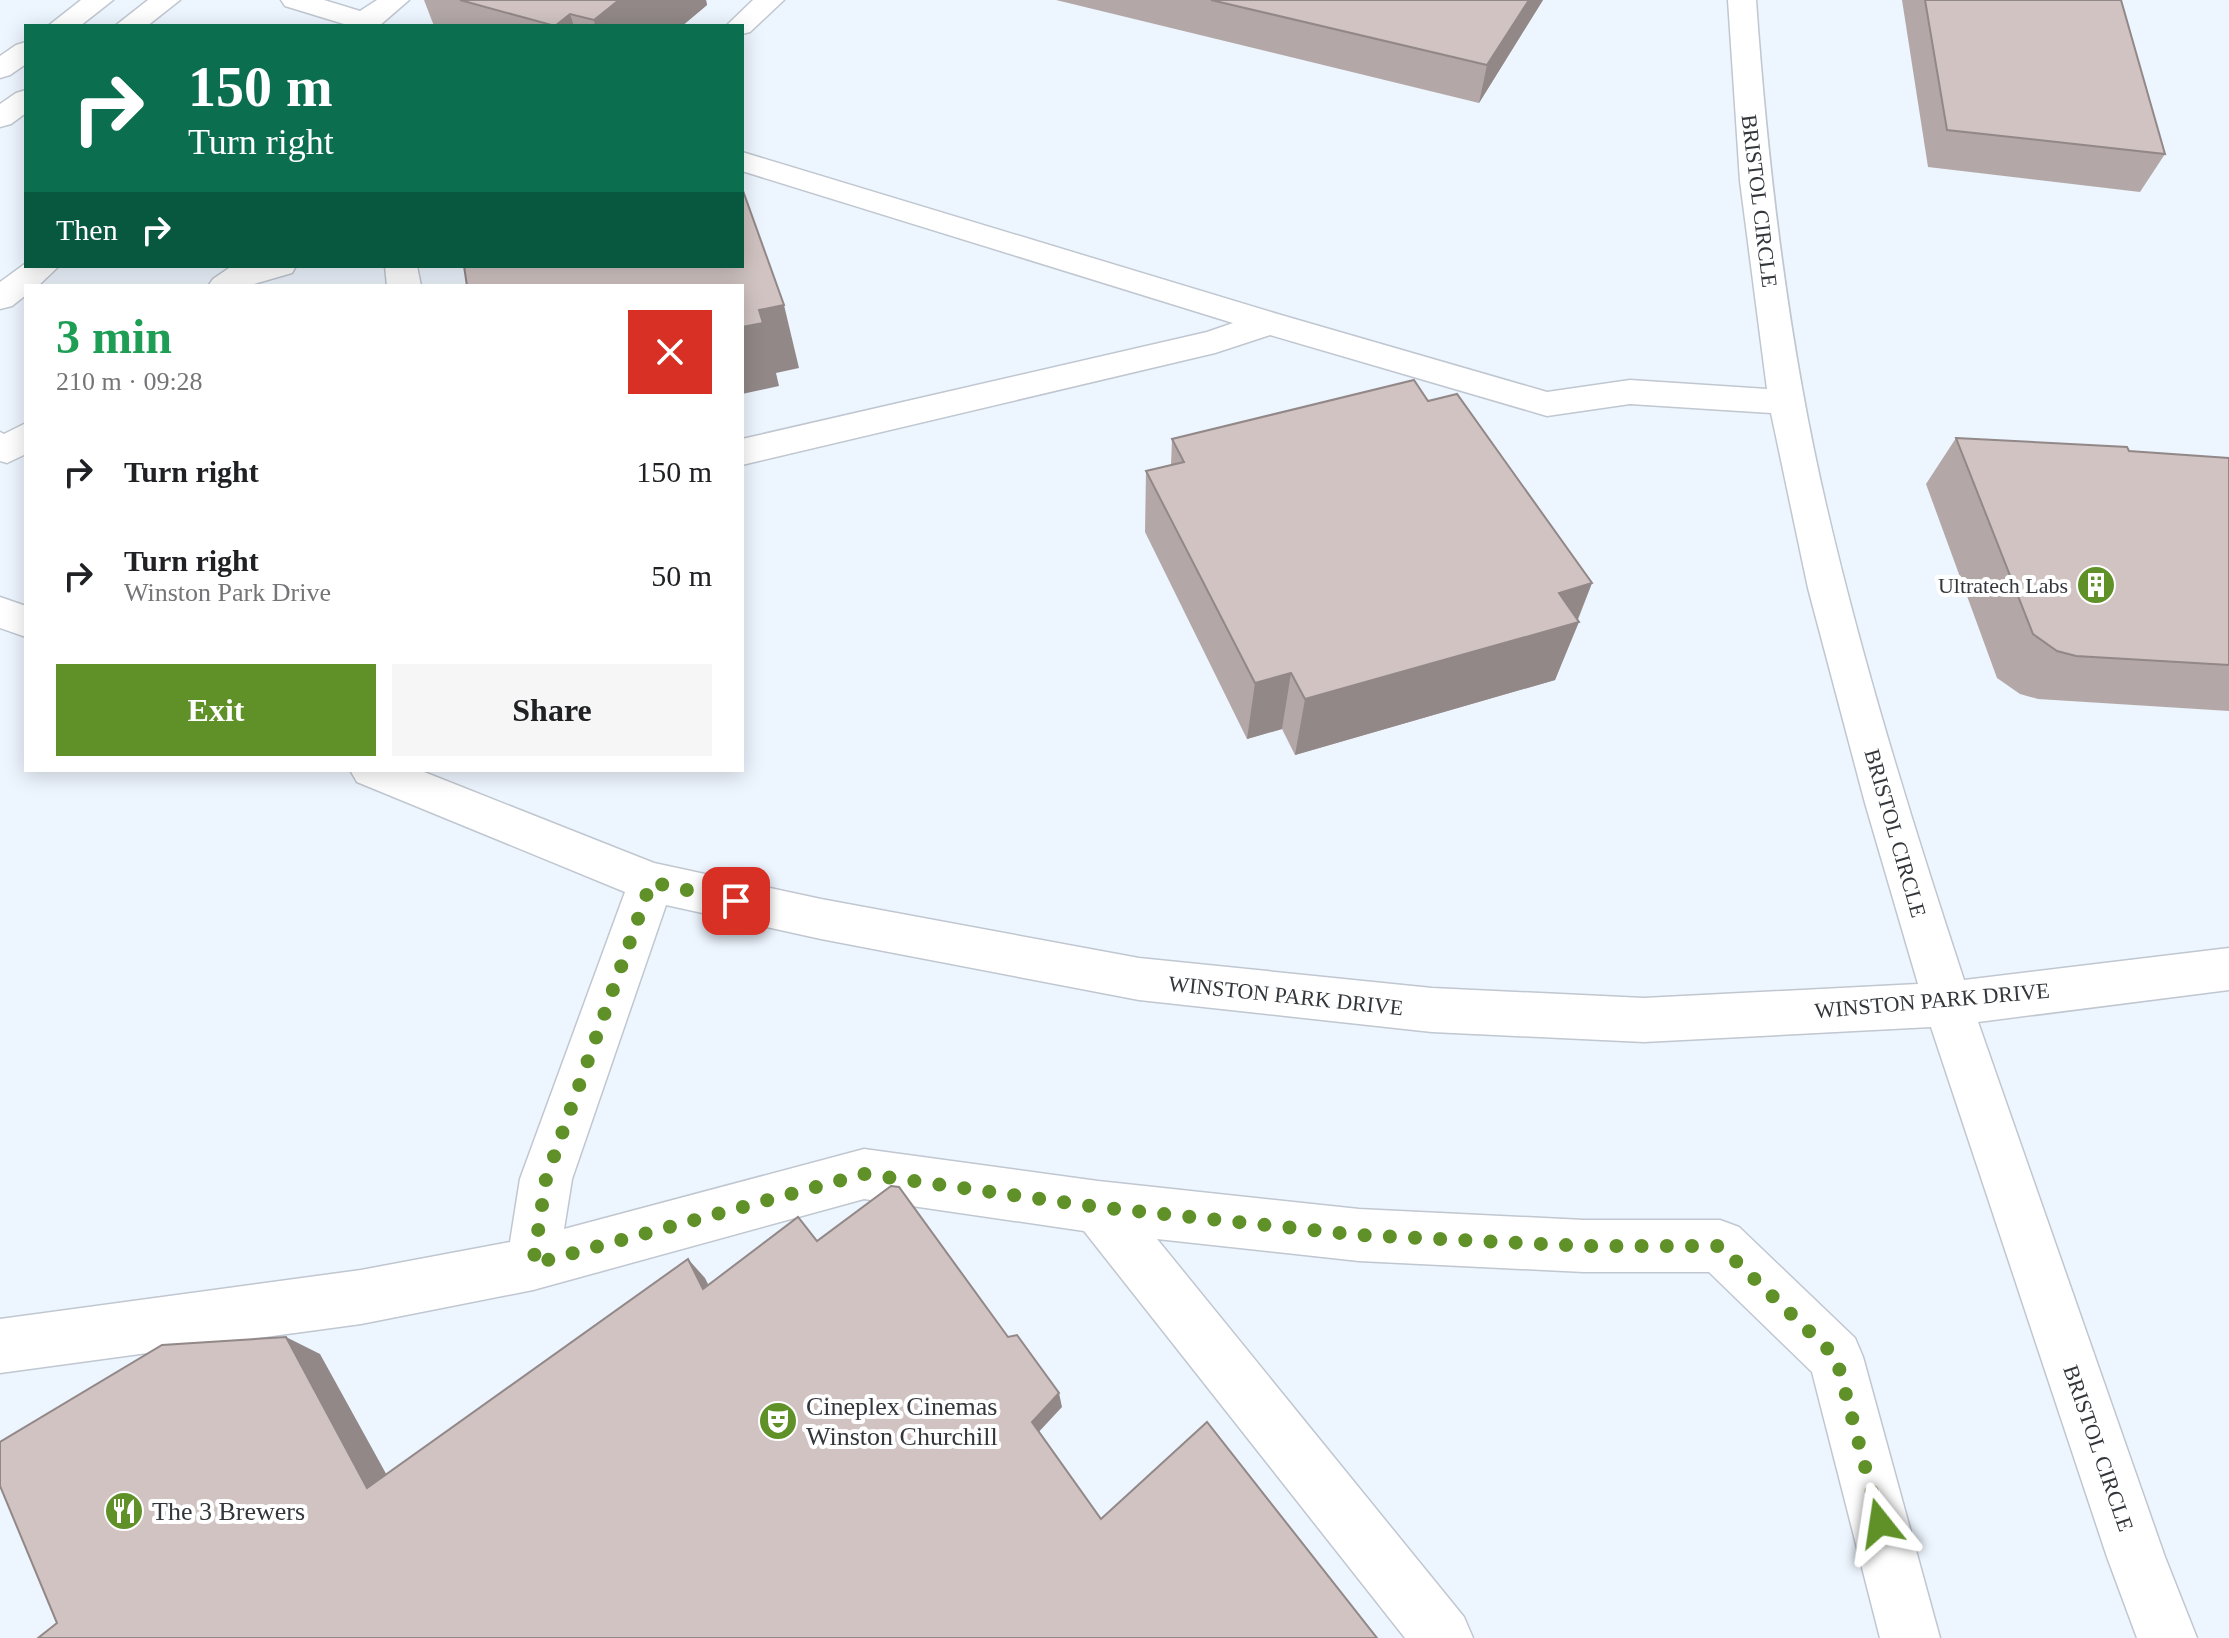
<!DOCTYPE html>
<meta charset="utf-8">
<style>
:root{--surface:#fff;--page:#f6f6f6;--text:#202124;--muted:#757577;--accent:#5f9128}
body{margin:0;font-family:"Times New Roman",serif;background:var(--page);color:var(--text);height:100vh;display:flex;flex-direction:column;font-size:30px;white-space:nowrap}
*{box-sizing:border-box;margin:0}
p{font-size:26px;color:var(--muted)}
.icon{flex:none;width:44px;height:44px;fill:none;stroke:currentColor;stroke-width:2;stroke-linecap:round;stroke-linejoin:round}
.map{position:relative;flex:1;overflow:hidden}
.side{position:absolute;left:24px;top:284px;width:720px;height:488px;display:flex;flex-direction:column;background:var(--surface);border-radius:0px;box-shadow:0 4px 20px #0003}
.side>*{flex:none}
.guide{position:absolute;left:24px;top:24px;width:720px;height:244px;border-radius:0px;box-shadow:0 4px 20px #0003;background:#0b6e4f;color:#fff;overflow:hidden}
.pin{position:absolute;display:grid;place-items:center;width:68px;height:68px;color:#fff;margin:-34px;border-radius:16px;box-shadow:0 4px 12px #0006}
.me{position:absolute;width:88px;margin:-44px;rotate:345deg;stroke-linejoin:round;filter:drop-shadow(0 0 6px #0008)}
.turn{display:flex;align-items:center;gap:28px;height:168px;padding:0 32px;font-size:36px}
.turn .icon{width:104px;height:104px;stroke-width:2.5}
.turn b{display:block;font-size:56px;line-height:68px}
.then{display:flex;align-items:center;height:76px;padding:0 32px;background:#0003;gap:16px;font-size:30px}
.round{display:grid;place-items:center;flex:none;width:84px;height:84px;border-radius:0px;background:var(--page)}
.head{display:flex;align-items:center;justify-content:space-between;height:136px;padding:0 32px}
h1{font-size:48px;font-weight:700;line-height:60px;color:#1e9e55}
.action{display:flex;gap:16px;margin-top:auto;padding:16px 32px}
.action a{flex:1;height:92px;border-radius:0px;background:var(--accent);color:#fff;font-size:32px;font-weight:700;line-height:92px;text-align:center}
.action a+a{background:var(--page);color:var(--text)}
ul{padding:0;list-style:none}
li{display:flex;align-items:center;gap:24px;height:104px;padding:0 32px}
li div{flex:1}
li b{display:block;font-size:30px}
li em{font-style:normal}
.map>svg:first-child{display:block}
</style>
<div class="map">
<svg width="2229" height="1638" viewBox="0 0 2229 1638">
<rect width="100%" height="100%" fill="#edf5fe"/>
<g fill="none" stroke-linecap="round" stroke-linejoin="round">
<g stroke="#c0c7d0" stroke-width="3">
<path id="minor" d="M81,0H113L80,26H48Z
M148,0H180L147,26H115Z
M281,0H324L360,11L377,0H409L379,26H343L344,24L285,6Z
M753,0H784L750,32L742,34V26H726Z
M1728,0H1756C1768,171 1788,342 1827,509C1864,668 1913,825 1964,980L2229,948V990L1978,1022L2165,1557L2197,1638H2137L2107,1557L1931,1027L1644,1042L1432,1032L1139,1000L821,939L666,905L572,1179L564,1229L864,1149L1098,1181L1359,1209L1584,1220H1720L1739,1227L1855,1338L1863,1357L1940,1638H1880L1812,1372L1709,1272H1584L1359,1261L1157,1239L1464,1617L1473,1638H1405L1084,1231L864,1199L533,1290L361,1324L0,1373V1319L361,1270L510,1242L520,1179L625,892L357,782L350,770H419L654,863L821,899L1139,958L1432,988L1644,998L1918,984L1865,803L1808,588L1771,413L1630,404L1547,416L1270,335L1215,353L742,465V439L1207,332L1233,323L742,171V152L1281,315L1547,392L1630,380L1767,389L1740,181Z
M26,42V64L10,75L0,78V56L16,45Z
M26,90V113L11,124L0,127V104L16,93Z
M26,263V266H59L38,286H26V295L12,306L0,309V282Z
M232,266H296L292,273L247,286H208L213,279Z
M385,266H417L421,286H387Z
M26,423V454L7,463L0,461V432L4,434Z
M0,597L26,606V637L0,628Z"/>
</g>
<use href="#minor" fill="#fff" fill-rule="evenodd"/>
</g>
<path fill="#b3a8a7" d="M424,0H706L707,5L682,26H434Z
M1056,0H1543L1479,103Z
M1902,0H2121L2165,154L2140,192L1928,167Z
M1428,401L1592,583L1555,680L1295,755L1282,729L1247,739L1145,532L1146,471L1171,465L1172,439Z
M1956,438L2229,458V711L2038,699L2020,694L1997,678L1926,484Z"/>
<path fill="#928888" d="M619,0H706L707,5L682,26H595L594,20Z
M1529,0H1543L1479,103L1487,65Z
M570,14L574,26H555Z
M784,305L799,368L776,373L779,386L742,394V327L759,310Z
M1592,583L1576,623L1579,622L1555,680L1295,755L1305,699L1559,593Z
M1291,673L1282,729L1247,739L1255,683Z
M688,1259L705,1278L720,1308L703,1289Z
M286,1337L320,1354L400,1499L367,1488Z
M1059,1393L1062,1407L1035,1436L1032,1422Z"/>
<path fill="#d0c3c2" stroke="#928888" stroke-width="2" d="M460,0H619L594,20L570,14L555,26Z
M1211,0H1529L1487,65Z
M1925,0H2121L2165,154L1947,130Z
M742,188L784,305L759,310L763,323L742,327V286H467L464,266H742Z
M1414,380L1428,401L1457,394L1592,583L1559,593L1579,622L1305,699L1291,673L1255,683L1146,471L1184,462L1172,439Z
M1956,438L2127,447L2129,451L2229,458V665L2076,656L2057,651L2033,634Z
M891,1186L899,1187L1008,1337L1017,1335L1059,1393L1032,1422L1101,1519L1207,1422L1377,1638H38L57,1623L0,1486V1442L162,1345L286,1337L367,1488L688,1259L703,1289L798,1217L817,1241Z"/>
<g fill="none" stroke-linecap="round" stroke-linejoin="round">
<path stroke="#5f9128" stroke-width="14" stroke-dasharray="0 25.2" d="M736,901L651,882L546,1179L533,1264L864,1174L1098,1207L1359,1235L1584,1246H1720L1836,1357L1880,1523"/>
</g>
<defs>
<g id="building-disc" transform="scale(2)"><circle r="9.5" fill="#5f9128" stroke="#fff"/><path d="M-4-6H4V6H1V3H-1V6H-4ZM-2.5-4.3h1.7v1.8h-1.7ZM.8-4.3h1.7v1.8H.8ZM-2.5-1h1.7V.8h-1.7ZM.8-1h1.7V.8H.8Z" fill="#fff"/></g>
<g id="theatre-disc" transform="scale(2)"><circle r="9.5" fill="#5f9128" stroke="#fff"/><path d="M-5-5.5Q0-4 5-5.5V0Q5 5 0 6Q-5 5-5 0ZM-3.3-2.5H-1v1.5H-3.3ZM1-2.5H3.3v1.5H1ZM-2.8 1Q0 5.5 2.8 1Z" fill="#fff"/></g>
<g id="restaurant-disc" transform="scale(2)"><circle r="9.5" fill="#5f9128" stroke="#fff"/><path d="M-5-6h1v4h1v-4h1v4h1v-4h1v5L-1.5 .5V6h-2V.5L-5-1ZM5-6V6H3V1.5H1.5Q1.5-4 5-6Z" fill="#fff"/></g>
</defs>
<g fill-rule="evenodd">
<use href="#building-disc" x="2096" y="585"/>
<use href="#theatre-disc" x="778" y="1421"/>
<use href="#restaurant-disc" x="124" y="1511"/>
</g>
<g text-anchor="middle" stroke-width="8" stroke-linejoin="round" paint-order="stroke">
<g font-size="22" fill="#33363a" stroke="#fff">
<text transform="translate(1760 201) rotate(83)" y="8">BRISTOL CIRCLE</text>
<text transform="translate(1896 833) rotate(74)" y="8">BRISTOL CIRCLE</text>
<text transform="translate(1286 995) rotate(6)" y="8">WINSTON PARK DRIVE</text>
<text transform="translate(1932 1000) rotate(-5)" y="8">WINSTON PARK DRIVE</text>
<text transform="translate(2099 1448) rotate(71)" y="8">BRISTOL CIRCLE</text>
</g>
<g font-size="22" fill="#33363a" stroke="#fff" text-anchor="end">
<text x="2068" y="593">Ultratech Labs</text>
</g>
<g font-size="26" fill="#33363a" stroke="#fff" text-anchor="start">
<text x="806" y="1415">Cineplex Cinemas<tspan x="806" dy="30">Winston Churchill</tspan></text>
<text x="152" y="1520">The 3 Brewers</text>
</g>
</g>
</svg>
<div class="pin" style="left:736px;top:901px;background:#d93025"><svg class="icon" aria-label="arrive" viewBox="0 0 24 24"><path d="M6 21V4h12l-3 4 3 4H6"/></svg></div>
<svg class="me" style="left:1880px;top:1523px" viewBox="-20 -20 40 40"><path d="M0-17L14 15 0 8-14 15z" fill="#5f9128" stroke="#fff" stroke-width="4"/></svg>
<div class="guide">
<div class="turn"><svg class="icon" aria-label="right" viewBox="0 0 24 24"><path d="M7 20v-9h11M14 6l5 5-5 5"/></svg><div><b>150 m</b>Turn right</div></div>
<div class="then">Then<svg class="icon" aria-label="right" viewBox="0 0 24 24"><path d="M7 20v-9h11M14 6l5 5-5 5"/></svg></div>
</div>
<section class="side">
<div class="head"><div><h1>3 min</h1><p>210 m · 09:28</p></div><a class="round" style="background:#d93025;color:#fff"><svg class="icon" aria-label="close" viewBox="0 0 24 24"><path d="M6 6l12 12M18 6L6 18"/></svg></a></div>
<ul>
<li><svg class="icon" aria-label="right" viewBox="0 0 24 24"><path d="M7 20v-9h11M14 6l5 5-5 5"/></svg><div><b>Turn right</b></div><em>150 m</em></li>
<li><svg class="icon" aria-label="right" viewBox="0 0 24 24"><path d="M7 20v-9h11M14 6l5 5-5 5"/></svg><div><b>Turn right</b><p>Winston Park Drive</p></div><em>50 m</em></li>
</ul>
<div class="action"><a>Exit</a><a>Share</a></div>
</section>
</div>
